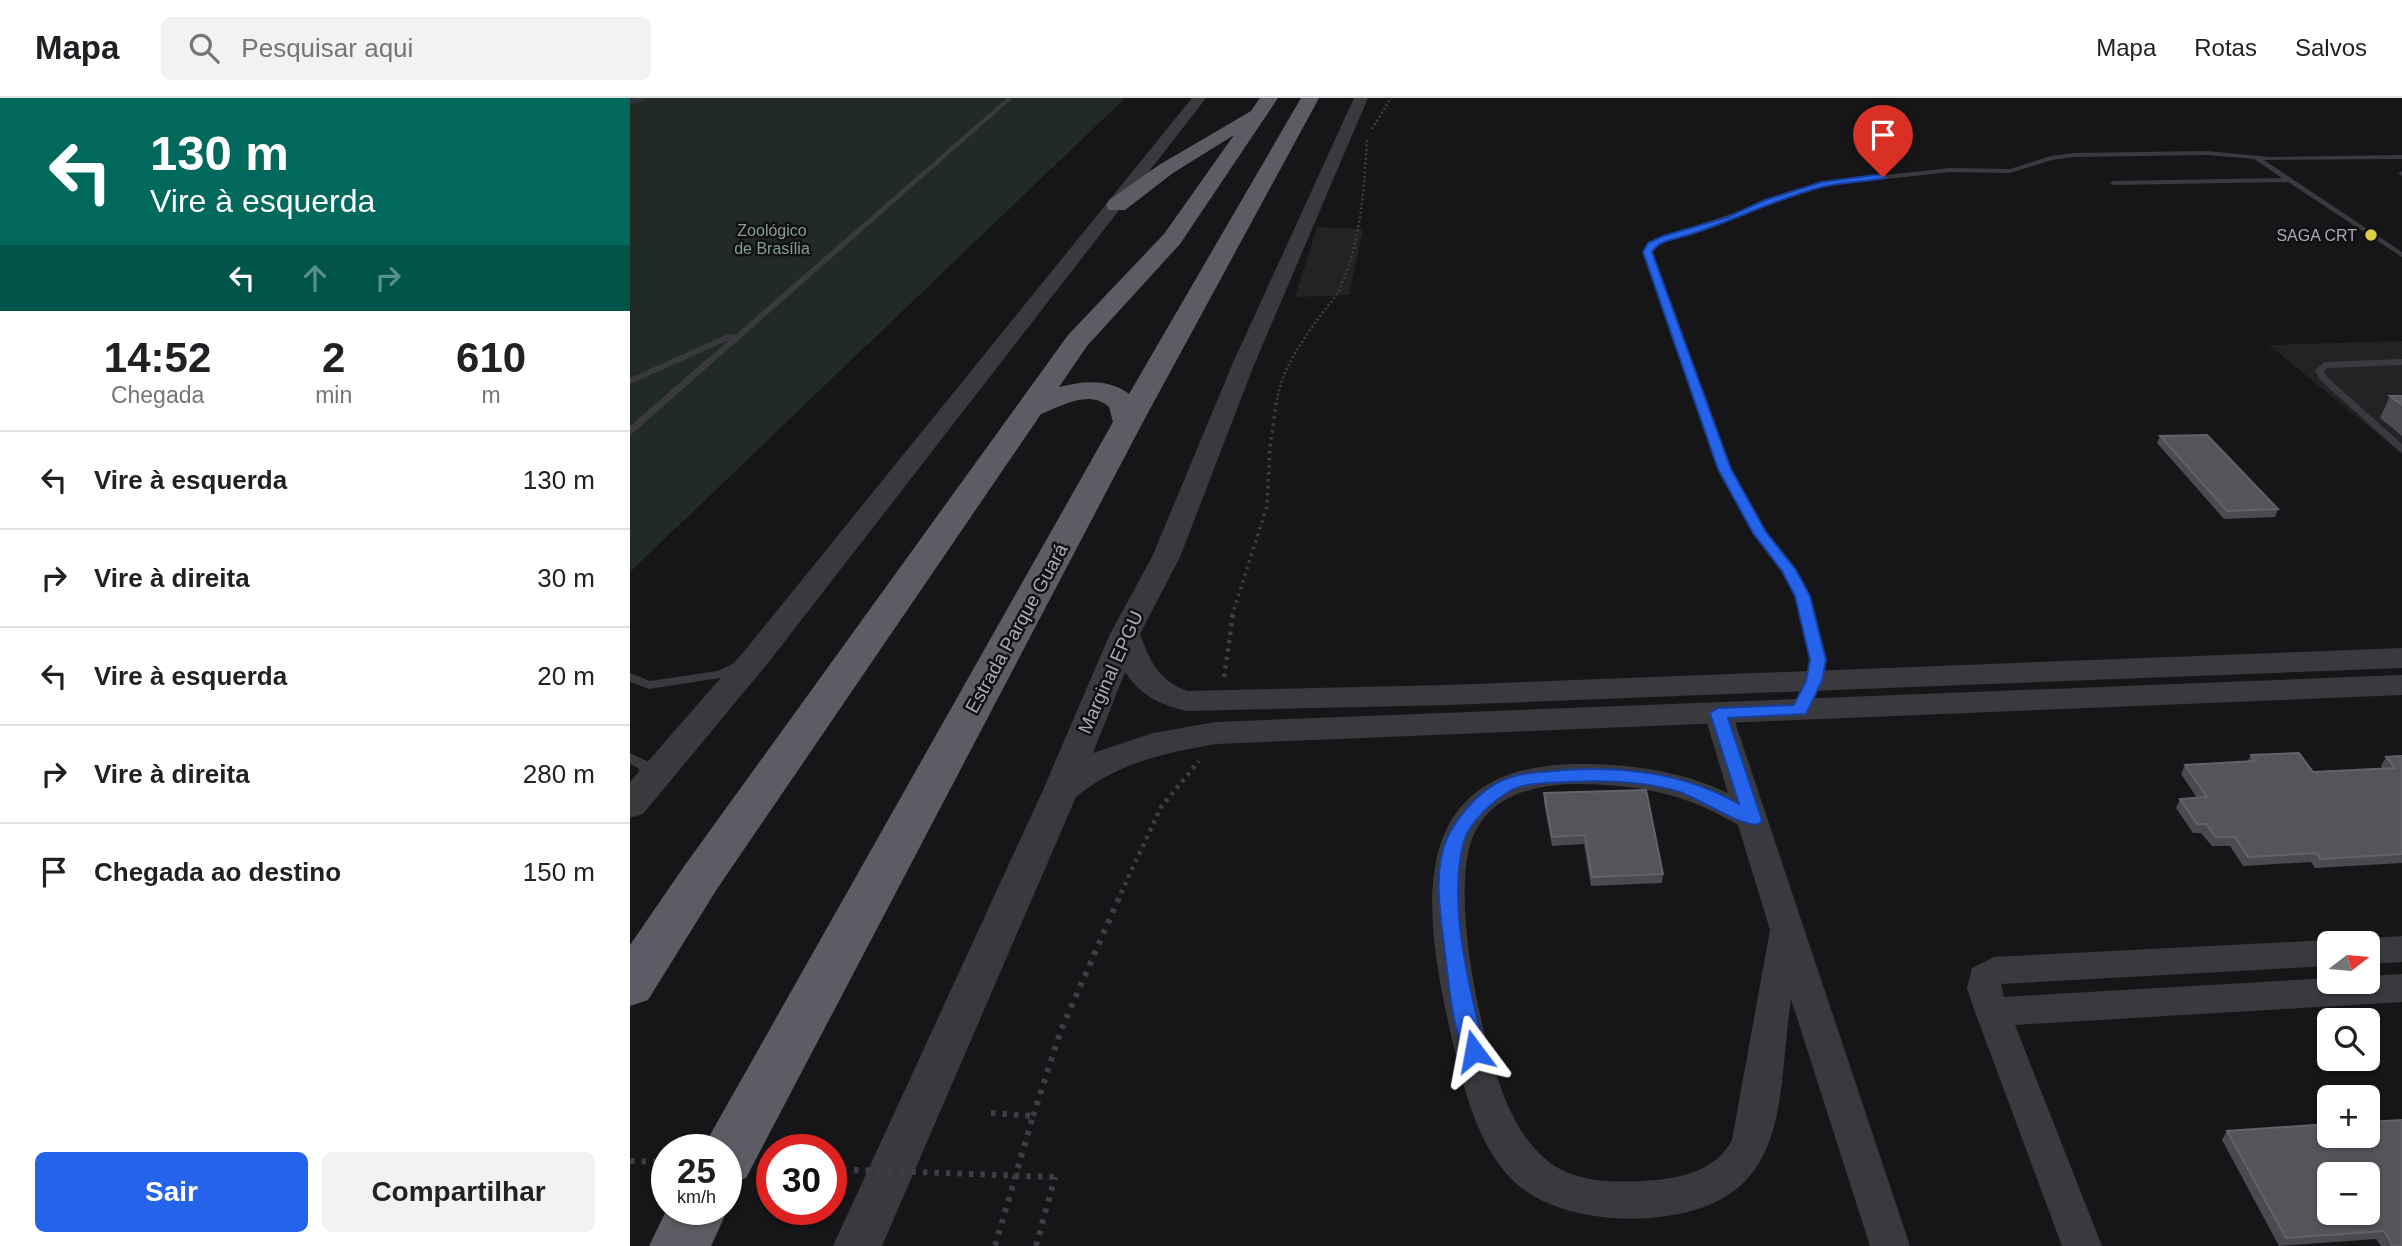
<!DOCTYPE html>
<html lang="pt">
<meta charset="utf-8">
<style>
:root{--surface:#fff;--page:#f2f2f2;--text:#202124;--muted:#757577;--line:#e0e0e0;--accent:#2563eb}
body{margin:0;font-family:Arial,sans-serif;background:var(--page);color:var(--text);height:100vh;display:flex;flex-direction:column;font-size:26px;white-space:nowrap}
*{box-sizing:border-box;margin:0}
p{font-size:23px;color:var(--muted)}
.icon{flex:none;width:38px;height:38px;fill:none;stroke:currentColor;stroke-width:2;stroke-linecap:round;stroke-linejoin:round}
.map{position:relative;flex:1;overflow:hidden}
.details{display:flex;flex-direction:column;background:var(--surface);width:630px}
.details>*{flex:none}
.top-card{background:#00695c;color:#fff;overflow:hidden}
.needle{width:46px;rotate:74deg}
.fabs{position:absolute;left:1687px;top:833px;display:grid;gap:14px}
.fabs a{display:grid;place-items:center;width:63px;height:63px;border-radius:10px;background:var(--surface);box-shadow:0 2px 5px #0004;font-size:35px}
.speed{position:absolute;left:21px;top:1036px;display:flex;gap:14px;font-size:35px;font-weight:700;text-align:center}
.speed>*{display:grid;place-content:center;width:91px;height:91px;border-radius:50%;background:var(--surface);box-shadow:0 2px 5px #0004;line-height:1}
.speed small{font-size:18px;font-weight:400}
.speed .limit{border:10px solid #d22;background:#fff;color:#111}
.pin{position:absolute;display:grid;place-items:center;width:60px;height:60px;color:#fff;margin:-72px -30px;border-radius:50% 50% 50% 0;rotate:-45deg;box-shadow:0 0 7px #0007}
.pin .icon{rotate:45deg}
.me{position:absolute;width:77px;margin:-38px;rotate:347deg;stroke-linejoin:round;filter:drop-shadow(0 0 5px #0008)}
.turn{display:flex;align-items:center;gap:24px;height:147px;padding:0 35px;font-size:32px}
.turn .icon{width:91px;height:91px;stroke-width:2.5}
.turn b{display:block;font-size:49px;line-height:60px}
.lanes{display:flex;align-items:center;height:66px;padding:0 35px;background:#0003;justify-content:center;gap:35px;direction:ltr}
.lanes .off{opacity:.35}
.eta{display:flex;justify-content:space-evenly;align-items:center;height:119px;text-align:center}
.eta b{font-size:42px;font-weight:800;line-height:49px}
.cta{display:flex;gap:14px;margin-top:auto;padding:14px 35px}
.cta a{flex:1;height:80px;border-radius:10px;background:var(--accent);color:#fff;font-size:28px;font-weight:800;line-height:80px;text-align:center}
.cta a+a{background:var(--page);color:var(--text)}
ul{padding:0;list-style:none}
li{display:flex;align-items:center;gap:21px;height:98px;padding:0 35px;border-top:2px solid var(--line)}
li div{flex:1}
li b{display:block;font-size:26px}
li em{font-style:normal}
header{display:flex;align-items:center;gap:42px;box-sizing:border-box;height:98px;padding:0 35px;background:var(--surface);border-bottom:2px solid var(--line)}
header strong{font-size:33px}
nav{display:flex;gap:38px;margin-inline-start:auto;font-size:24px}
.search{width:490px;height:63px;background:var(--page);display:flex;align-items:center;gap:18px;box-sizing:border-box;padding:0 24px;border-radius:10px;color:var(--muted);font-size:26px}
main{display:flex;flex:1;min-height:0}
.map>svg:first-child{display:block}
</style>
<header>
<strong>Mapa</strong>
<div class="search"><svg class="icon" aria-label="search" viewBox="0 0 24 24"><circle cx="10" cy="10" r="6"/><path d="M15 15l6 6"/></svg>Pesquisar aqui</div>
<nav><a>Mapa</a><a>Rotas</a><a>Salvos</a></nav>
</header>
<main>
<section class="details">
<div class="top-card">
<div class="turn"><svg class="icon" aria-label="left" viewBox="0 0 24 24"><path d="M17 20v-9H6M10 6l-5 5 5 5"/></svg><div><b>130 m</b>Vire à esquerda</div></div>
<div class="lanes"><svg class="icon" aria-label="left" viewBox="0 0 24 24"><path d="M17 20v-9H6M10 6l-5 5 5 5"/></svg><svg class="icon off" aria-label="ahead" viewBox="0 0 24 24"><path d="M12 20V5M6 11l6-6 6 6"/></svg><svg class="icon off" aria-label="right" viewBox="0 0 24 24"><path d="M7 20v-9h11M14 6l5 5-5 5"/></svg></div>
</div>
<div class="eta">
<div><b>14:52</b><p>Chegada</p></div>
<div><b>2</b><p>min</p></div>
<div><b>610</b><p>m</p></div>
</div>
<ul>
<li><svg class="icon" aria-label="left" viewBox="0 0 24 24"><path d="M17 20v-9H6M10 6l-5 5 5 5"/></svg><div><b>Vire à esquerda</b></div><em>130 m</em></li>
<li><svg class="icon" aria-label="right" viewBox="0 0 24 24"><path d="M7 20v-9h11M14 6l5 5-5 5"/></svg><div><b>Vire à direita</b></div><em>30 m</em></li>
<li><svg class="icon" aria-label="left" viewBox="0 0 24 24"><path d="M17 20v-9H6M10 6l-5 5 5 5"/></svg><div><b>Vire à esquerda</b></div><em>20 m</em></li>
<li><svg class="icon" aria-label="right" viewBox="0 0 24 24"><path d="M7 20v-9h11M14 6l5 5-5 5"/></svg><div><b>Vire à direita</b></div><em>280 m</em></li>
<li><svg class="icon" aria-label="arrive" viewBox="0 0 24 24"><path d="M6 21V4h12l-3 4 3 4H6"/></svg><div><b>Chegada ao destino</b></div><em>150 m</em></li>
</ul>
<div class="cta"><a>Sair</a><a>Compartilhar</a></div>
</section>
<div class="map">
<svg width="1772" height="1148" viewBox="0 0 1772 1148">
<rect width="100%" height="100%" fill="#161618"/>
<path fill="#232225" d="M687,129L733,131L719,197L665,199Z
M1772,243V356L1639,247Z"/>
<path fill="#222a25" d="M0,0H495L0,474Z"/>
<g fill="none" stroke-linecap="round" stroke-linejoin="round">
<path stroke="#2f343d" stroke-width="4.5" d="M0,4L12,0"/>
<path stroke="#3d3e43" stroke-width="2.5" stroke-dasharray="2 2.5" stroke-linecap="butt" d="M742,31L761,0
M647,302C652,271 672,242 691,217C697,208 706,200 710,190C731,145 734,90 737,42"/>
<path stroke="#3d3e43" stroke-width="3.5" stroke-dasharray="2.5 4.5" stroke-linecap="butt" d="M602,518L637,408L640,349L647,300"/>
<path stroke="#3d3e43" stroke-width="4.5" stroke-dasharray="3.5 5" stroke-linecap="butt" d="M594,579L603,516
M491,795L531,709L569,663"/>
<path stroke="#3d3e43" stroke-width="6" stroke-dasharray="4.5 7" stroke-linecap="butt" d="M361,1015L403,1018L365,1148
M403,1018L431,932L492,793
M0,1063L37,1064
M406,1148L425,1079"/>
<path fill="#3a393e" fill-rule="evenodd" d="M377,0H383L3,335L0,336V328L99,242L0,286V280L98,236L105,237Z
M1577,53L1640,59L1772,57V61L1634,62L1772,154V159L1658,84L1483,87L1480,85L1483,83L1652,80L1624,61L1577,57L1444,59L1422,62L1380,75L1320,74L1193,88L1024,148L1022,154L1099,371L1135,434L1165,472L1178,498L1194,562L1190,583L1176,612L1170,616L1166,615L1164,612L1178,583L1182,562L1166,498L1154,473L1125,435L1089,371L1014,154L1018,145L1192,84L1320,70L1380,71L1421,58L1444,55Z
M1772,73V78L1768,75Z
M1772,261V267L1697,270L1694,273L1697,279L1772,346V354L1769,353L1690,282L1685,272L1695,264Z
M111,562L117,566L115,569L90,580L19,591L0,584V575L20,583L87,573Z
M0,655L19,664L26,681L24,684H14L8,670L0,666Z"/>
<path fill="#3a393e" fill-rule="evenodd" d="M1088,606L1098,609L1102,615L1280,1148H1240L1161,901C1146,1005 1162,1104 1029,1119C984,1124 926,1118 889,1088C848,1053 834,991 822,941C792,813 772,666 950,666C1001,666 1052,673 1098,695L1074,615L1078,609ZM938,686C1004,686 1051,693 1108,727L1140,832L1102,1042C1087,1071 1056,1079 1026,1082C992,1085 947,1086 919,1064C904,1052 891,1035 883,1018C854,962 816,791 845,734C864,697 900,689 938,686Z
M1772,838V864L1738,866V845H1725L1738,840Z
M1699,842L1710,845H1699V868L1371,886L1374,899L1699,880V884H1738V878L1772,876V904L1385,927L1472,1148H1432L1345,914L1337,890L1342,870L1364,859Z"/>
<path fill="#3a393e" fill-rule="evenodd" d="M562,0H576L138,565L13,716L0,720V684L116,551Z
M724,0H738L624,267L550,459L510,536C520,563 528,582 557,593L818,587L1772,550V570L818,607L556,613C529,606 511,598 495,574L463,655L523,635L586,624L1772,577V597L586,646C534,655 487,665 446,699L252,1148H203L413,692L480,536L522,459L602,267Z"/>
<path fill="#5c5c64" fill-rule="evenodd" d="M630,0H648L550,146L457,248L429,289C452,283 479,280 499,296L671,0H689L513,324L116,1080L96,1088V1052H72L76,1044L483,324L479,309C459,291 432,308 411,316L87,791L18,902L0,908V847L55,767L438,237L534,136L604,37L543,75L495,112H479L476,107L479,102L529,67L621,13Z
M96,1107L98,1111L81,1148H19L37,1111H96Z"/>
<path stroke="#3d3e43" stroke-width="6" stroke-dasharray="4.5 7" stroke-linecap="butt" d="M201,1071L425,1079"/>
</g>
<path fill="#4a4a50" d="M1760,298H1772V338L1750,320Z
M1530,338L1648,411L1645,419L1594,421L1527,345Z
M1621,657L1683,674L1753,671L1751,668L1756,659L1772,658V765L1685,770L1681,764L1613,768L1600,748H1582L1571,735H1563L1546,710L1550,701L1567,700L1551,676L1555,667L1617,664Z
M914,695L1033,776L1032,785L961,788L954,746L922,748L914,704Z
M1772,1022V1148H1751L1746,1141L1649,1148L1592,1042L1597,1033Z"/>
<path fill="#54555b" stroke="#626269" stroke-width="2" fill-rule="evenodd" d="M1760,298H1772V307Z
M1577,337L1648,411L1597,413L1530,338Z
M1669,655L1683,674L1765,670L1756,659L1772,658V756L1690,761L1687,755L1618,759L1605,739H1586L1576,726H1567L1550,701L1577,699L1555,667L1625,663L1621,657Z
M1016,692L1033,776L962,779L955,737L922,739L914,695Z
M1772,1022V1148H1763L1754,1133L1656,1140L1597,1033L1699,1026V1038H1738V1024ZM1699,1076H1738V1115H1699Z"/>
<path fill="#2563eb" stroke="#184099" stroke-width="2" d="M1253,76L1256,80C1235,84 1213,84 1192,89C1145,101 1101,124 1055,138C1044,141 1028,143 1022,154L1101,371L1136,434L1166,472L1180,498L1196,562L1192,583L1176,616L1098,620L1132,722L1129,726C1114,731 1067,699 1047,693C1011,683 974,682 937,684C920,685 895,684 880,693C863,703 840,724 834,743C817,806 840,891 855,953L852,959L844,962L836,959C822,929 819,888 815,855C811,820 802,774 817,740C827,719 850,692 871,683C891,674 913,674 934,672C995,668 1054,675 1109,706L1080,615L1088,610L1164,607L1176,583L1180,562L1165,498L1152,473L1123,435L1088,371L1013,154L1018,145L1033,138L1098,119L1135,102L1192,84Z"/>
<circle fill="#e3ce43" stroke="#111113" stroke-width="2.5" cx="1741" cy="137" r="7"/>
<g text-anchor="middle" stroke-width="5" stroke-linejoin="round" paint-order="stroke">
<g font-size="16" fill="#82a08a" stroke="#111113">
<text x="142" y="138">Zoológico<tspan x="142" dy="18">de Brasília</tspan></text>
</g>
<g font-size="16" fill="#a9abb7" stroke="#111113" text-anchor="end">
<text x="1727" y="143">SAGA CRT</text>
</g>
<g font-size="19" fill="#a9abb7" stroke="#111113">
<text transform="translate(386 530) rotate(-61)" y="7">Estrada Parque Guará</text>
<text transform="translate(480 574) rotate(-66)" y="7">Marginal EPGU</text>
</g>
</g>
</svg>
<div class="fabs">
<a><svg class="needle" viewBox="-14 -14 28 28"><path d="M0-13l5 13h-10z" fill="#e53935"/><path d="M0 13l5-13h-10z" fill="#757577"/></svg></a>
<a><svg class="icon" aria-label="search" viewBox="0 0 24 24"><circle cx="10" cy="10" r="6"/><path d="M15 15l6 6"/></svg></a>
<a>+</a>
<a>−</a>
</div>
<div class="speed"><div>25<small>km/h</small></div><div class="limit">30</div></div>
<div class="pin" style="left:1253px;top:79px;background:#d93025"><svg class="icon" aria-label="arrive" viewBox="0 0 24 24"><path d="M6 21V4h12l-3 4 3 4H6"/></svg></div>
<svg class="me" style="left:844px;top:953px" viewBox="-20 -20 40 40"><path d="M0-17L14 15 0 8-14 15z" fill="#2563eb" stroke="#fff" stroke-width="4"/></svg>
</div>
</main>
